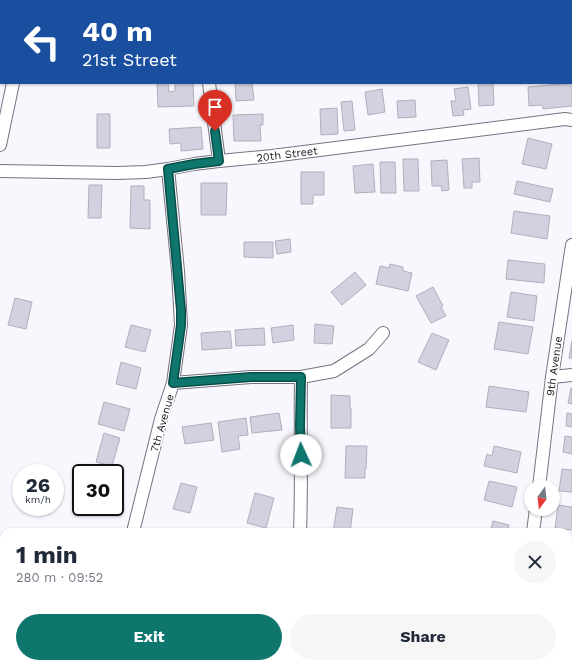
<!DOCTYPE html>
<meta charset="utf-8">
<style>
:root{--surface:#fff;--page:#f6f6f7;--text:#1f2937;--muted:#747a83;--accent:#0f766e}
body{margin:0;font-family:"Work Sans",sans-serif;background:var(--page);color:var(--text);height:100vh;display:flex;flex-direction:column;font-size:15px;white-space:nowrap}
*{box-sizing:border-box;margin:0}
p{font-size:13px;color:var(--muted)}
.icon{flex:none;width:22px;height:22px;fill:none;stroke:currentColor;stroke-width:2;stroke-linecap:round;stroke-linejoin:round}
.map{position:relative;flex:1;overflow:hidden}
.panel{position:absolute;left:0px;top:528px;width:572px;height:140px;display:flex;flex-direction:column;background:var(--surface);border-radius:12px 12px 0 0;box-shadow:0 1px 3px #0004}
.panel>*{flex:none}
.top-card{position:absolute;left:0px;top:0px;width:572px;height:84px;box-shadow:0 1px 3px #0004;background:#1a4fa0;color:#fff;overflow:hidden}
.needle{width:26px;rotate:195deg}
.fabs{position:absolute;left:524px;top:480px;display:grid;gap:8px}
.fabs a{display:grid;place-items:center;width:36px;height:36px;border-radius:50%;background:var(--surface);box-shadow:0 1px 3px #0004;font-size:20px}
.speed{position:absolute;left:12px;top:464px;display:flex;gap:8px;font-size:20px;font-weight:700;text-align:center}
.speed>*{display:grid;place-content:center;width:52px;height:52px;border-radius:50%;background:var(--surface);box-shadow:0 1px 3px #0004;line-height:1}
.speed small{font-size:10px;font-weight:400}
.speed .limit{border:2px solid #111;border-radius:6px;background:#fff;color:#111}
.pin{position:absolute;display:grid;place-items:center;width:34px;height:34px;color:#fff;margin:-41px -17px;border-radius:50% 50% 50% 0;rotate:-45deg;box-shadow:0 0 4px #0007}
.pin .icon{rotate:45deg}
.me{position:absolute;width:44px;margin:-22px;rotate:358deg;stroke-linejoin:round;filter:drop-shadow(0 0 3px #0008)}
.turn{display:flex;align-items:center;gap:14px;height:84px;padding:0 16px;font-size:18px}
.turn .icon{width:52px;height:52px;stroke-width:2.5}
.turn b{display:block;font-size:28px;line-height:34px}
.round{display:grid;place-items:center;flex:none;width:42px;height:42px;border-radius:21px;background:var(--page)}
.headline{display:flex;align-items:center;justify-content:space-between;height:68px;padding:0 16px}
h1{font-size:24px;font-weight:700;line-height:30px}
.button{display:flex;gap:8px;margin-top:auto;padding:8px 16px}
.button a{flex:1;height:46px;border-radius:24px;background:var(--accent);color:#fff;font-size:16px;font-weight:700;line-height:46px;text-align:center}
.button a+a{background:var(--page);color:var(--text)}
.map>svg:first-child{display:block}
</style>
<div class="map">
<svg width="572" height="668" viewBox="0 0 572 668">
<rect width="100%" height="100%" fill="#f8f7fd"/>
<path fill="#d2d1df" stroke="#b1afbd" d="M157,0H182V1H157Z
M157,83H168L169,92L175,91V83H193L194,106L158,107Z
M235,83H252L254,100L236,101Z
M478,83H493L494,105L479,106Z
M572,83V106L543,109L542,105L529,106L528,87Z
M468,87L471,109L463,110L464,115L453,116L451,101H456L454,89Z
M382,89L385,112L368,115L365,92Z
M415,100L416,117L398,118L397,101Z
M352,101L355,130L344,131L341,102Z
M337,108L338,134L321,135L320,109Z
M97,114H110V148H97Z
M263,114V125H260L261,141H234L233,115Z
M201,127L203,149L181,151V143L170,144L169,129Z
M528,138L552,144L546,169L522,164Z
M479,158L480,182H472V188H464L462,159Z
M403,159H418L419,191H404Z
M447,160L449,190L442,191L441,186H432L431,161Z
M380,162H395L396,193H381Z
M373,164L375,192L355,193L353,166Z
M301,172H324V195H313V204H301Z
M517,181L553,189L550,202L514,194Z
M201,183H227L226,215H201Z
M89,185H102L101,218H88Z
M131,186H144V200H150V229L130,228Z
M514,211L550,216L547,239L511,233Z
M290,239L291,252L277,254L275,241Z
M244,242H273V258L244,257Z
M508,260L545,264L544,283L506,279Z
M390,264L403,267V271L412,273L408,291L376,284L380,266L389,268Z
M355,272L366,285L342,305L331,292Z
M433,287L443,306L441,307L446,316L431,323L416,296Z
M511,292L537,296L534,321L507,317Z
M15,298L32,302L26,329L8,325Z
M499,322L533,327L528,354L494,349Z
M315,324L334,326L332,344L314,343Z
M131,325L151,330L145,352L125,347Z
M293,325L294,340L273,343L271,328Z
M264,328L265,345L236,346L235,330Z
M230,331L232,348L202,350L201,333Z
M432,333L449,340L436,370L418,362Z
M572,341V358H569Z
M121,362L141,368L136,389L116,384Z
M489,386L529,392L526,412L486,407Z
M571,388H572V404L568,403Z
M331,395L350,396V408H351V428H331Z
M104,402L130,409L124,431L98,424Z
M279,413L282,430L252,433L250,417Z
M567,413L572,414V427L566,426Z
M246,418L248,435L238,436L240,449L222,452L218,422Z
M211,423L214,440L185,444L182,427Z
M104,433L120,438L112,466L96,462Z
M565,436L572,437V454L563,452Z
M346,446H367L366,469H365V478H345Z
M494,446L521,452L517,473L484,466L487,454L492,456Z
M94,468L110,472V473H93Z
M562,469L572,470V492L559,491Z
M489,481L517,487L512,507L484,500Z
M181,483L197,487L190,513L173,509Z
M255,493L274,498L266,528L247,523Z
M558,505L572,507V530L555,528Z
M337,507L353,509L350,532H333Z
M493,521L509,525L508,532H490Z
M568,565H572V586L568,585Z
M568,613L572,614V628H568Z
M121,664H138L137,668H133L121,665Z
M169,664H186V668H168Z"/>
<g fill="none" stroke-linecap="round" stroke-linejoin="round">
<g stroke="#757381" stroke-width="14">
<path id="minor" d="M200,0V1
M33,1V0
M0,16H1
M209,83L219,161
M0,145L13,83
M0,171L117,173L146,172L168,169L194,164L219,161L272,156L565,119L572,120
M552,377L572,375
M173,383L251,377H301L334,371L369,349L383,333
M539,487L552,377L572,245
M133,532L161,419L173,383L181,325L178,271L168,169
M300,532C302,480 300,429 301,377
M533,532L536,509
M568,545H572
M0,564L4,565
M97,668L98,664
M282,668V664
M480,668V664"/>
</g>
<use href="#minor" stroke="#fff" stroke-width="12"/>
</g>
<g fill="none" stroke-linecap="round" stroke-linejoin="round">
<g stroke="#0a4d48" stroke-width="10">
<path id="route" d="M215,131L219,161L194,164L168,169L181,310V325L173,383L251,377H301L300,426L301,455"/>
</g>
<use href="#route" stroke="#0f766e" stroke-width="7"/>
</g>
<g text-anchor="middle" stroke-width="3.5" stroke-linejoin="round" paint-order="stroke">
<g font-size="11" fill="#19191e" stroke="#fff">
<text transform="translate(287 154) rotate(-7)" y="4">20th Street</text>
<text transform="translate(554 366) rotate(-82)" y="4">9th Avenue</text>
<text transform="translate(162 423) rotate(-74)" y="4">7th Avenue</text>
</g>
</g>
</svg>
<div class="fabs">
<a><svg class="needle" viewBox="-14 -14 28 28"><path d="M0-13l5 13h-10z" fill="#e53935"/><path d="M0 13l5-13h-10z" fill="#747a83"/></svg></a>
</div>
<div class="speed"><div>26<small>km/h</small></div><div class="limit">30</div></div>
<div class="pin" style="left:215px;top:131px;background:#d93025"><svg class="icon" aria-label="arrive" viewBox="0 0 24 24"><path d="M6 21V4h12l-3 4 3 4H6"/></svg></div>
<svg class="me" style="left:301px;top:455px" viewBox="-20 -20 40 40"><circle r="19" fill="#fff"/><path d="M0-13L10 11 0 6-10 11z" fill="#0f766e"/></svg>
<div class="top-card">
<div class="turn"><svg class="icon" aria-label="left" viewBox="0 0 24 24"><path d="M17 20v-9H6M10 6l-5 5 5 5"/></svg><div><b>40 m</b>21st Street</div></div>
</div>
<section class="panel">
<div class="headline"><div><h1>1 min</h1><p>280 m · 09:52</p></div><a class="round"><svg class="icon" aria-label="close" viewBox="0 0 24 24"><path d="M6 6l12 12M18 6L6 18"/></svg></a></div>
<div class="button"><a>Exit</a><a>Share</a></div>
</section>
</div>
